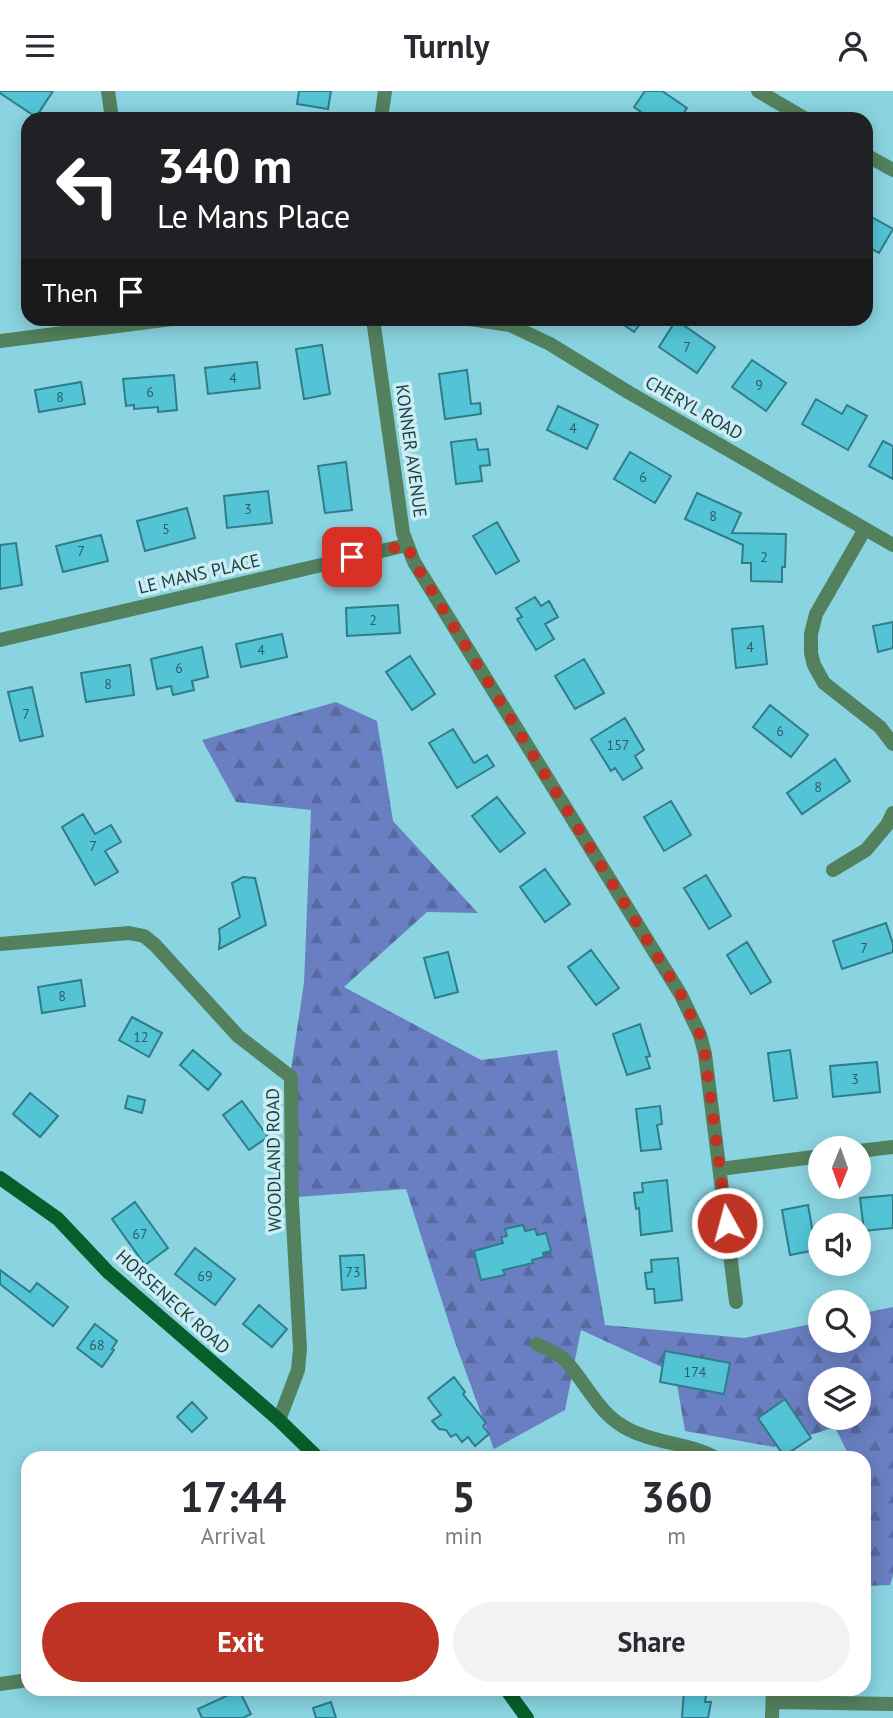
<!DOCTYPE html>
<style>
:root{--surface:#fff;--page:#f2f2f3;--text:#2b2b33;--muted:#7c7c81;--accent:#bf3324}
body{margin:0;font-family:"PT Sans",sans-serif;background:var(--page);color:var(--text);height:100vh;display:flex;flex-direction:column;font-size:26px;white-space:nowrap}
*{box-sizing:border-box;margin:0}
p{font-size:23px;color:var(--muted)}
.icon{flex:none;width:38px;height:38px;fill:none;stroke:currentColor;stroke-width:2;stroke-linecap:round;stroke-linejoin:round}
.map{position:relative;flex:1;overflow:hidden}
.panel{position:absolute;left:21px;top:1360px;width:850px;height:245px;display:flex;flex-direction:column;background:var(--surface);border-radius:21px;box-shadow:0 4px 18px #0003}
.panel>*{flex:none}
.banner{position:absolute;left:21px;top:21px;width:852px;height:214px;border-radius:21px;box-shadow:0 4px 18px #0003;background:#202124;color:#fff;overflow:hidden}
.needle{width:46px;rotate:181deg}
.fabs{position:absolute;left:808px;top:1045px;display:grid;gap:14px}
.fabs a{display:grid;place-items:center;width:63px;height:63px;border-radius:50%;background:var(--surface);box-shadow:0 4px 18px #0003;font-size:35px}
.pin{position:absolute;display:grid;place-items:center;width:60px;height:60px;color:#fff;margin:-30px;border-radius:14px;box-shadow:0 4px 10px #0006}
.me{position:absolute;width:77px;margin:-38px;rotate:353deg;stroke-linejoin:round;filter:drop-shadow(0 0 5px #0008)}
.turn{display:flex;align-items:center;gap:24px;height:147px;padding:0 21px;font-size:32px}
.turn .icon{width:91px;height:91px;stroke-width:2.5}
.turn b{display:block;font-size:49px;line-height:60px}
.then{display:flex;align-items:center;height:66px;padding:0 21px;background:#0003;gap:14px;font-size:26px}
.eta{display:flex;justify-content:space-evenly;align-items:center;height:119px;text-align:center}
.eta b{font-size:42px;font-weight:700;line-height:49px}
.primary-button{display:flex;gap:14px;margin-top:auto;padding:14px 21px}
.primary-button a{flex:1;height:80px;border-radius:42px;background:var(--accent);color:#fff;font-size:28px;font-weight:700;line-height:80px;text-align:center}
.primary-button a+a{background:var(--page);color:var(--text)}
header{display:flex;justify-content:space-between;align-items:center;height:91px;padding:0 21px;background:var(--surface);font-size:32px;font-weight:700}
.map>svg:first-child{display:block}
</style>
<header><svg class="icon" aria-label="menu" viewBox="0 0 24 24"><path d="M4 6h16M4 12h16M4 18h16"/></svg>Turnly<svg class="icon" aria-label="person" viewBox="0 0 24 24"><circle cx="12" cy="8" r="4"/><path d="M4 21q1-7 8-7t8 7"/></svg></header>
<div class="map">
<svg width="893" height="1627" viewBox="0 0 893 1627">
<defs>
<pattern id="forest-firs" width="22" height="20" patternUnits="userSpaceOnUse" patternTransform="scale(1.75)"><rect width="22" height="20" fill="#6a7fc2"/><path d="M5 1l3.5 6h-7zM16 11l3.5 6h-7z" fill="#57699f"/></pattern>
</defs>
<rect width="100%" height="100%" fill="#8ad4e1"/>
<path fill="url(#forest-firs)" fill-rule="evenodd" d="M336,611L377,630L393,730L478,822L427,821L344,896L481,969L557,959L605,1234L744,1247L821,1231V1250H859V1223L893,1216V1484L890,1494L865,1495L864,1411L868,1403L865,1396L864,1367H850L835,1336L774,1356L685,1340L675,1282L581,1239L565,1319L494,1358L456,1254L406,1098L297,1106L289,992L304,892L311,719L236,711L202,649ZM821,1288H859V1326H821Z"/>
<path fill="#52c4d6" stroke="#307c88" stroke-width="2" d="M0,0H53L36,26L0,2Z
M299,0H331L328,18L297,13Z
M645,0H662L687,17L680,28H651L634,16Z
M866,123L893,138L879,162L866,155Z
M615,228H644L634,241Z
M676,229L715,256L697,282L659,256Z
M322,254L330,303L304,308L296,258Z
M752,269L786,292L766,320L732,296Z
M257,271L260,297L208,303L205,277Z
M467,279L471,313L480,312L481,323L445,328L439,283Z
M174,284L177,319L158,321V316L134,318V314L126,315L123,288Z
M81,291L85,313L39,321L35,299Z
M816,308L842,323L847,314L867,325L848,359L802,333Z
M558,315L598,334L587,358L547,339Z
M476,348L478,359L488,358L490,374L480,375L482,390L456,393L451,351Z
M883,350L893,355V388L869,375Z
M630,361L671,385L655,412L614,388Z
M346,371L352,419L325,422L318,375Z
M268,400L272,432L227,437L224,405Z
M697,402L741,422L732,442L786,443L785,476H782V491L751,490V472H742L743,454L685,428Z
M187,417L195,447L145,460L137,430Z
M497,431L519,470L496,483L473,445Z
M101,444L108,470L63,481L56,455Z
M16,452L22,494L0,498V454Z
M535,506L541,515L549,510L558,526L545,533L554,548L536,559L517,528L522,526L516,517Z
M398,514L400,542L347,545L346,517Z
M893,531V557L878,561L873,535Z
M763,535L767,573L736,577L732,538Z
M282,543L287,566L241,576L236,553Z
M202,556L208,586L192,590L194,599L173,604L171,595L157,598L151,568Z
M410,565L435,603L412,619L386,581Z
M584,568L604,602L575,618L555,585Z
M130,574L134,604L86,611L81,582Z
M32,596L43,645L20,650L8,601Z
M770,614L808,644L791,666L753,636Z
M625,627L644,659L635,665L642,677L623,689L615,677L611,680L591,648Z
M453,638L474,672L487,664L494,675L457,697L429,652Z
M835,668L850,690L802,723L787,702Z
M497,706L525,742L500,761L472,725Z
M671,710L691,744L664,760L644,726Z
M83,723L95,743L111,734L121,751L105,760L118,781L95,794L62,736Z
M545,778L570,813L545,831L520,796Z
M706,784L731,825L709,838L684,797Z
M243,786L255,787L266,834L219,858L220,848L219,838L240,826L232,792Z
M886,832L893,853V861L842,878L833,850Z
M747,851L771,891L751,903L727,864Z
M591,859L619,897L596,914L568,876Z
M448,861L458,901L435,907L424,867Z
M81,889L85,915L42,922L38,896Z
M132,926L162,942L149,966L119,949Z
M640,933L650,965L646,966L650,977L627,984L613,943Z
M193,959L221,983L208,999L180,974Z
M790,959L797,1007L774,1010L768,962Z
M877,971L880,1001L833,1006L830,975Z
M30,1002L58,1025L40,1046L13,1023Z
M128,1005L145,1009L142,1022L125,1017Z
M242,1010L268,1046L249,1059L223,1024Z
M660,1015L662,1033L657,1034L661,1058L641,1060L636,1018Z
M667,1089L672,1140L641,1144L639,1117L636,1118L634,1102L643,1101L642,1092Z
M893,1104V1137L864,1140L860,1107Z
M135,1111L168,1157L145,1174L112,1128Z
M808,1114L816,1159L790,1164L782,1119Z
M523,1134L525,1140L535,1138L537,1144L546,1142L551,1160L543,1162L544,1166L532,1169L533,1172L503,1179L505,1184L481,1189L474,1160L503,1152L501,1146L507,1145L505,1138Z
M195,1157L235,1188L215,1214L175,1183Z
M361,1164H364L366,1197L342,1199L340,1165Z
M678,1167L682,1209L655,1212L654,1198H647L645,1182L652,1181L651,1169Z
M0,1179L30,1201L37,1192L68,1216L53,1235L0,1193Z
M259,1214L287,1238L272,1256L243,1233Z
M95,1233L117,1250L112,1258L114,1259L102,1276L77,1257Z
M665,1260L730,1272L724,1303L660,1291Z
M454,1286L465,1301L463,1303L486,1332L483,1335L489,1343L475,1355L468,1346L462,1351L456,1343L451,1346L446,1339L439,1338L432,1330L441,1324L428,1307Z
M785,1308L811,1347L784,1365L758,1327Z
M192,1311L207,1327L192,1341L177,1326Z
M684,1598H707L705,1611H711L708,1627H682Z
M239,1599L251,1623L243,1627H202L198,1618Z
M331,1611L336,1627H316L313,1617Z"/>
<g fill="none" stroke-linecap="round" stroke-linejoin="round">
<path stroke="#53815d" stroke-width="14" d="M108,0L112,28
M758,0L806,28
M381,28L385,0
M866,64L893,79
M373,228L403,442L414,471L681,904L700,944L705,963L736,1211
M470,228L510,234L550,253L628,301L893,454
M0,250L172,228
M865,438L816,523L811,543V562L814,574L824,592L880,636L893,653
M0,549L407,454
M833,779L866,759L887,734L893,722
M0,853L129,842L144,845L155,854L238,945L291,986L292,1112L300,1258L298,1279L279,1329
M859,1060L893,1056
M720,1078L821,1065
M537,1253C546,1258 558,1262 565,1269C583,1288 597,1318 618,1332C647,1353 686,1350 716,1367
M0,1593L28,1589
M773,1611L893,1613
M772,1627L773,1598"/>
<path stroke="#085e2a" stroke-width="14" d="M0,1087L58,1128L108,1181L279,1329L318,1367
M506,1598L527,1627"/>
</g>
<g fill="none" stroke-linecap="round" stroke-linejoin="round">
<path stroke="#bf3324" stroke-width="12" stroke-dasharray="0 21.6" d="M352,466L407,454L414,471L681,904L700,944L705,964L727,1132"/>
</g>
<g text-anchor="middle" stroke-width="7" stroke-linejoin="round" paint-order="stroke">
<g font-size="14" fill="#2b5f67">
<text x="687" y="261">7</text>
<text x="233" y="292">4</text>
<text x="759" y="299">9</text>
<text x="150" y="306">6</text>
<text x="60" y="311">8</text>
<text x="573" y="342">4</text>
<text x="643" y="391">6</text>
<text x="248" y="423">3</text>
<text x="713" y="430">8</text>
<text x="166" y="443">5</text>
<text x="81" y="465">7</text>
<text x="764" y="471">2</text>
<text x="373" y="534">2</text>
<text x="750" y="561">4</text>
<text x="261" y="564">4</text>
<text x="179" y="582">6</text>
<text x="108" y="598">8</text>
<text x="26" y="628">7</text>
<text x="780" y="645">6</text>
<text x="618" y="659">157</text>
<text x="818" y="701">8</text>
<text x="93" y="760">7</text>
<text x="864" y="862">7</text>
<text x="62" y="910">8</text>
<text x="141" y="951">12</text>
<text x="855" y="993">3</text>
<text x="140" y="1148">67</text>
<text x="353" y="1186">73</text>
<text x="205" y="1190">69</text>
<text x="97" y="1259">68</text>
<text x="695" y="1286">174</text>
</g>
<g font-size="18" fill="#1e3d42" stroke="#cbeef4">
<text transform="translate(694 317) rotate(30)" y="6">CHERYL ROAD</text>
<text transform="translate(411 360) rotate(82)" y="6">KONNER AVENUE</text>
<text transform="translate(199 483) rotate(-13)" y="6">LE MANS PLACE</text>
<text transform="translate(274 1069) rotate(-91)" y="6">WOODLAND ROAD</text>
<text transform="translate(173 1211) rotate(42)" y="6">HORSENECK ROAD</text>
</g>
</g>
</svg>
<div class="fabs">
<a><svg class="needle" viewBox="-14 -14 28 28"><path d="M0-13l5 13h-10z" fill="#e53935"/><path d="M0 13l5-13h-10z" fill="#7c7c81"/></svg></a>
<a><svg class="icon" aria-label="sound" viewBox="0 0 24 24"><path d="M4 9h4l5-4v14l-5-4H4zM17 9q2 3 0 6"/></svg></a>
<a><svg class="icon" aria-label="search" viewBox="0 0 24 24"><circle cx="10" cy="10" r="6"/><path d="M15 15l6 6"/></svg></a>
<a><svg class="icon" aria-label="layers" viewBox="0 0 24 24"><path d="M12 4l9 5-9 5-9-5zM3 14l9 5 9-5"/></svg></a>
</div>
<div class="pin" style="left:352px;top:466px;background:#d93025"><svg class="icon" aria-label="arrive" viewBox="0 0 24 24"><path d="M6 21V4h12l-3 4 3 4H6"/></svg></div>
<svg class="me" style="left:727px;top:1132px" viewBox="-20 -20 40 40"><circle r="17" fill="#bf3324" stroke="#fff" stroke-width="3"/><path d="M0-11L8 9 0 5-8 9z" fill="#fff"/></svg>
<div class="banner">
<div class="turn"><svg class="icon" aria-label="left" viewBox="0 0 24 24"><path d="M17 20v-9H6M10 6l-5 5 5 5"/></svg><div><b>340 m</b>Le Mans Place</div></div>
<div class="then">Then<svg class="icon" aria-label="arrive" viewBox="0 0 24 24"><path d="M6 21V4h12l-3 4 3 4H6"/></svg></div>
</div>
<section class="panel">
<div class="eta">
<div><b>17:44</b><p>Arrival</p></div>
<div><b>5</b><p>min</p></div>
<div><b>360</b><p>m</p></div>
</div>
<div class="primary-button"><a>Exit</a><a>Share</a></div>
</section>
</div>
